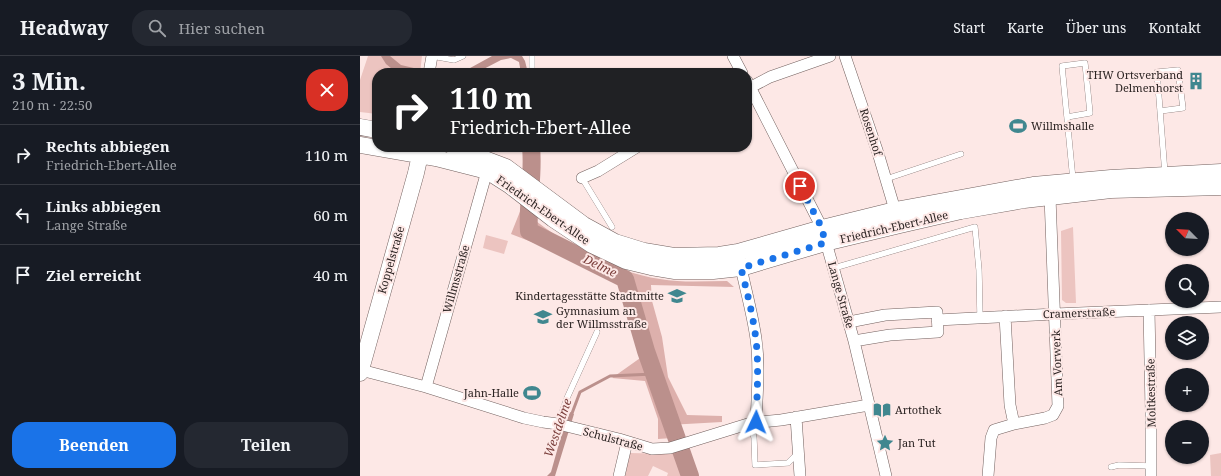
<!DOCTYPE html>
<html lang="de">
<meta charset="utf-8">
<style>
:root{--surface:#171b24;--page:#242831;--text:#f1f3f6;--muted:#9ea1a6;--line:#363941;--accent:#1a73e8}
body{margin:0;font-family:"Noto Serif",serif;background:var(--page);color:var(--text);height:100vh;display:flex;flex-direction:column;font-size:15px;white-space:nowrap}
*{box-sizing:border-box;margin:0}
p{font-size:13px;color:var(--muted)}
.icon{flex:none;width:22px;height:22px;fill:none;stroke:currentColor;stroke-width:2;stroke-linecap:round;stroke-linejoin:round}
.map{position:relative;flex:1;overflow:hidden}
.panel{display:flex;flex-direction:column;background:var(--surface);width:360px}
.panel>*{flex:none}
.hud{position:absolute;left:12px;top:12px;width:380px;height:84px;border-radius:16px;box-shadow:0 1px 3px #0004;background:#202124;color:#fff;overflow:hidden}
.needle{width:26px;rotate:294deg}
.fabs{position:absolute;left:805px;top:156px;display:grid;gap:8px}
.fabs a{display:grid;place-items:center;width:44px;height:44px;border-radius:50%;background:var(--surface);box-shadow:0 1px 3px #0004;font-size:20px}
.pin{position:absolute;display:grid;place-items:center;width:34px;height:34px;color:#fff;margin:-17px;border:2px solid #fff;border-radius:50%;box-shadow:0 1px 4px #0007}
.me{position:absolute;width:44px;margin:-22px;rotate:2deg;stroke-linejoin:round;filter:drop-shadow(0 0 3px #0008)}
.turn{display:flex;align-items:center;gap:14px;height:84px;padding:0 12px;font-size:18px}
.turn .icon{width:52px;height:52px;stroke-width:2.5}
.turn b{display:block;font-size:28px;line-height:34px}
.round{display:grid;place-items:center;flex:none;width:42px;height:42px;border-radius:16px;background:var(--page)}
.headline{display:flex;align-items:center;justify-content:space-between;height:68px;padding:0 12px}
h1{font-size:24px;font-weight:700;line-height:30px}
.cta{display:flex;gap:8px;margin-top:auto;padding:8px 12px}
.cta a{flex:1;height:46px;border-radius:16px;background:var(--accent);color:#fff;font-size:16px;font-weight:700;line-height:46px;text-align:center}
.cta a+a{background:var(--page);color:var(--text)}
ul{padding:0;list-style:none}
li{display:flex;align-items:center;gap:12px;height:60px;padding:0 12px;border-top:1px solid var(--line)}
li div{flex:1}
li b{display:block;font-size:15px}
li em{font-style:normal}
header{display:flex;align-items:center;gap:24px;box-sizing:border-box;height:56px;padding:0 20px;background:var(--surface);border-bottom:1px solid var(--line)}
header strong{font-size:19px}
nav{display:flex;gap:22px;margin-inline-start:auto;font-size:14px}
.search{width:280px;height:36px;background:var(--page);display:flex;align-items:center;gap:10px;box-sizing:border-box;padding:0 14px;border-radius:16px;color:var(--muted);font-size:15px}
main{display:flex;flex:1;min-height:0}
.map>svg:first-child{display:block}
</style>
<header>
<strong>Headway</strong>
<div class="search"><svg class="icon" aria-label="search" viewBox="0 0 24 24"><circle cx="10" cy="10" r="6"/><path d="M15 15l6 6"/></svg>Hier suchen</div>
<nav><a>Start</a><a>Karte</a><a>Über uns</a><a>Kontakt</a></nav>
</header>
<main>
<section class="panel">
<div class="headline"><div><h1>3 Min.</h1><p>210 m · 22:50</p></div><a class="round" style="background:#d93025;color:#fff"><svg class="icon" aria-label="close" viewBox="0 0 24 24"><path d="M6 6l12 12M18 6L6 18"/></svg></a></div>
<ul>
<li><svg class="icon" aria-label="right" viewBox="0 0 24 24"><path d="M7 20v-9h11M14 6l5 5-5 5"/></svg><div><b>Rechts abbiegen</b><p>Friedrich-Ebert-Allee</p></div><em>110 m</em></li>
<li><svg class="icon" aria-label="left" viewBox="0 0 24 24"><path d="M17 20v-9H6M10 6l-5 5 5 5"/></svg><div><b>Links abbiegen</b><p>Lange Straße</p></div><em>60 m</em></li>
<li><svg class="icon" aria-label="arrive" viewBox="0 0 24 24"><path d="M6 21V4h12l-3 4 3 4H6"/></svg><div><b>Ziel erreicht</b></div><em>40 m</em></li>
</ul>
<div class="cta"><a>Beenden</a><a>Teilen</a></div>
</section>
<div class="map">
<svg width="861" height="420" viewBox="0 0 861 420">
<rect width="100%" height="100%" fill="#fde8e6"/>
<path fill="#ecc4c0" d="M8,0H62L60,17H17V58L0,56V24Z
M713,171L716,247H706L702,244L701,175Z
M126,179L148,185L144,198L123,192Z
M270,397L314,398L321,420H307L308,417L293,410L288,420H265Z
M861,397V420H851L850,399Z"/>
<path fill="#ddb0ac" d="M161,153C199,185 250,216 300,223C323,227 345,225 367,225L374,231L291,229L292,245L302,281L308,321L327,359L362,360V366L308,369L312,382L298,383V363L285,325L252,322L283,300L279,280L262,225L231,209L151,178Z"/>
<path fill="#bb908c" d="M21,0H30L41,9L75,17H37L26,8Z
M132,0H162L165,5L168,17H161L159,6L151,2L141,4L116,17H101Z
M168,91H175L177,119L168,112Z
M210,356L214,358L195,420H187L191,416L200,384Z"/>
<g fill="none" stroke-linecap="round" stroke-linejoin="round">
<path stroke="#bb908c" stroke-width="3" d="M211,360L220,336L250,320L293,318"/>
<path stroke="#bb908c" stroke-width="18" d="M171,91C174,119 167,147 169,175L265,223L286,295L330,420"/>
<g stroke="#72605e" stroke-width="6">
<path id="lane" d="M72,0L94,4L103,0
M172,0V13L175,17
M800,55L823,52L818,14L797,16L805,118
M707,61L730,57L725,7L702,10L713,124
M222,122L252,171
M526,123L601,98
M474,212L615,171L619,214L620,261
M391,367L394,382L395,409L428,407L438,397
M198,368L207,342L237,276
M751,411L759,409L791,410"/>
</g>
<g stroke="#72605e" stroke-width="12">
<path id="street" d="M373,0L382,17
M485,0L518,97L535,154
M69,17L72,0
M387,25L462,172L494,285L526,420
M391,31L410,21L470,0
M222,122L238,115L277,91
M378,196C383,225 392,254 396,283C400,311 397,339 396,366
M789,254L791,354V420
M645,260L650,349L654,368
M577,264L695,258L861,251
M489,266L525,259L577,256L578,276L530,279L494,285
M1,314L66,331L164,362L183,366L198,368L259,383L292,393L310,392L391,367L421,364L509,349
M66,331L127,115
M436,361L440,420
M259,420L267,386
M628,420L631,382L634,374L654,368L685,362L693,359L698,350L690,141"/>
</g>
<g stroke="#72605e" stroke-width="17">
<path id="secondary" d="M0,71L17,74
M0,89L76,102L127,115L149,129L193,163L232,189L266,205L291,211L315,215H353L381,212L465,187L540,169L601,155L664,144L751,134L861,131
M93,91L146,111L224,169L255,186L284,195L314,200L359,199L378,196L462,172L535,154L673,129L751,122L861,116
M0,317L56,117L60,99"/>
</g>
<use href="#lane" stroke="#fff" stroke-width="5.5"/>
<use href="#street" stroke="#fff" stroke-width="11"/>
<use href="#secondary" stroke="#fff" stroke-width="16"/>
</g>
<g fill="none" stroke-linecap="round" stroke-linejoin="round">
<path stroke="#1a73e8" stroke-width="7" stroke-dasharray="0 12.6" d="M396,366C397,339 399,311 396,284C393,259 387,236 381,212L465,187L462,172L440,130"/>
</g>
<defs>
<g id="building-bare" transform="scale(1.38)"><path d="M-4-6H4V6H1V3H-1V6H-4ZM-2.5-4.3h1.7v1.8h-1.7ZM.8-4.3h1.7v1.8H.8ZM-2.5-1h1.7V.8h-1.7ZM.8-1h1.7V.8H.8Z" fill="#40878f" stroke="#fde8e6" stroke-width="2.5" paint-order="stroke"/></g>
<g id="stadium-bare" transform="scale(1.38)"><path d="M0-5a6.5 5 0 1 0 0 10a6.5 5 0 1 0 0-10ZM-3.5-1.8h7v3.6h-7Z" fill="#40878f" stroke="#fde8e6" stroke-width="2.5" paint-order="stroke"/></g>
<g id="school-bare" transform="scale(1.38)"><path d="M0-5L7-2L0 1L-7-2ZM-4 1L0 2.5L4 1V4Q0 6-4 4Z" fill="#40878f" stroke="#fde8e6" stroke-width="2.5" paint-order="stroke"/></g>
<g id="library-bare" transform="scale(1.38)"><path d="M-6-4Q-3-5.5-.7-3.5V5Q-3 3-6 4ZM6-4Q3-5.5 .7-3.5V5Q3 3 6 4Z" fill="#40878f" stroke="#fde8e6" stroke-width="2.5" paint-order="stroke"/></g>
<g id="sight-bare" transform="scale(1.38)"><path d="M0-6L1.8-2.2L6-1.7L2.9 1.2L3.7 5.4L0 3.3L-3.7 5.4L-2.9 1.2L-6-1.7L-1.8-2.2Z" fill="#40878f" stroke="#fde8e6" stroke-width="2.5" paint-order="stroke"/></g>
</defs>
<g fill-rule="evenodd">
<use href="#building-bare" x="836" y="25"/>
<use href="#stadium-bare" x="658" y="70"/>
<use href="#school-bare" x="317" y="240"/>
<use href="#school-bare" x="183" y="261"/>
<use href="#stadium-bare" x="172" y="337"/>
<use href="#library-bare" x="522" y="354"/>
<use href="#sight-bare" x="525" y="387"/>
</g>
<g text-anchor="middle" stroke-width="4" stroke-linejoin="round" paint-order="stroke">
<g font-size="11" fill="#2c2423" stroke="#fde8e6" text-anchor="start">
<text x="823" y="23" text-anchor="end">THW Ortsverband<tspan x="823" dy="13">Delmenhorst</tspan></text>
<text x="671" y="74">Willmshalle</text>
<text x="304" y="244" text-anchor="end">Kindertagesstätte Stadtmitte</text>
<text x="196" y="259">Gymnasium an<tspan x="196" dy="13">der Willmsstraße</tspan></text>
<text x="159" y="341" text-anchor="end">Jahn-Halle</text>
<text x="535" y="358">Artothek</text>
<text x="538" y="391">Jan Tut</text>
</g>
<g font-size="11" fill="#2c2423" stroke="#fde8e6">
<text transform="translate(511 76) rotate(72)" y="4">Rosenhof</text>
<text transform="translate(183 154) rotate(35)" y="4">Friedrich-Ebert-Allee</text>
<text transform="translate(534 171) rotate(-13)" y="4">Friedrich-Ebert-Allee</text>
<text transform="translate(31 204) rotate(-74)" y="4">Koppelstraße</text>
<text transform="translate(96 223) rotate(-74)" y="4">Willmsstraße</text>
<text transform="translate(481 239) rotate(74)" y="4">Lange Straße</text>
<text transform="translate(719 257) rotate(-2)" y="4">Cramerstraße</text>
<text transform="translate(697 307) rotate(-92)" y="4">Am Vorwerk</text>
<text transform="translate(791 337) rotate(-91)" y="4">Moltkestraße</text>
<text transform="translate(253 383) rotate(15)" y="4">Schulstraße</text>
</g>
<g font-size="12" font-style="italic" fill="#7c403d" stroke="#fde8e6">
<text transform="translate(240 210) rotate(26)" y="4">Delme</text>
<text transform="translate(198 372) rotate(-71)" y="4">Westdelme</text>
</g>
</g>
</svg>
<div class="fabs">
<a><svg class="needle" viewBox="-14 -14 28 28"><path d="M0-13l5 13h-10z" fill="#e53935"/><path d="M0 13l5-13h-10z" fill="#9ea1a6"/></svg></a>
<a><svg class="icon" aria-label="search" viewBox="0 0 24 24"><circle cx="10" cy="10" r="6"/><path d="M15 15l6 6"/></svg></a>
<a><svg class="icon" aria-label="layers" viewBox="0 0 24 24"><path d="M12 4l9 5-9 5-9-5zM3 14l9 5 9-5"/></svg></a>
<a>+</a>
<a>−</a>
</div>
<div class="pin" style="left:440px;top:130px;background:#d93025"><svg class="icon" aria-label="arrive" viewBox="0 0 24 24"><path d="M6 21V4h12l-3 4 3 4H6"/></svg></div>
<svg class="me" style="left:396px;top:366px" viewBox="-20 -20 40 40"><path d="M0-17L14 15 0 8-14 15z" fill="#1a73e8" stroke="#fff" stroke-width="4"/></svg>
<div class="hud">
<div class="turn"><svg class="icon" aria-label="right" viewBox="0 0 24 24"><path d="M7 20v-9h11M14 6l5 5-5 5"/></svg><div><b>110 m</b>Friedrich-Ebert-Allee</div></div>
</div>
</div>
</main>
